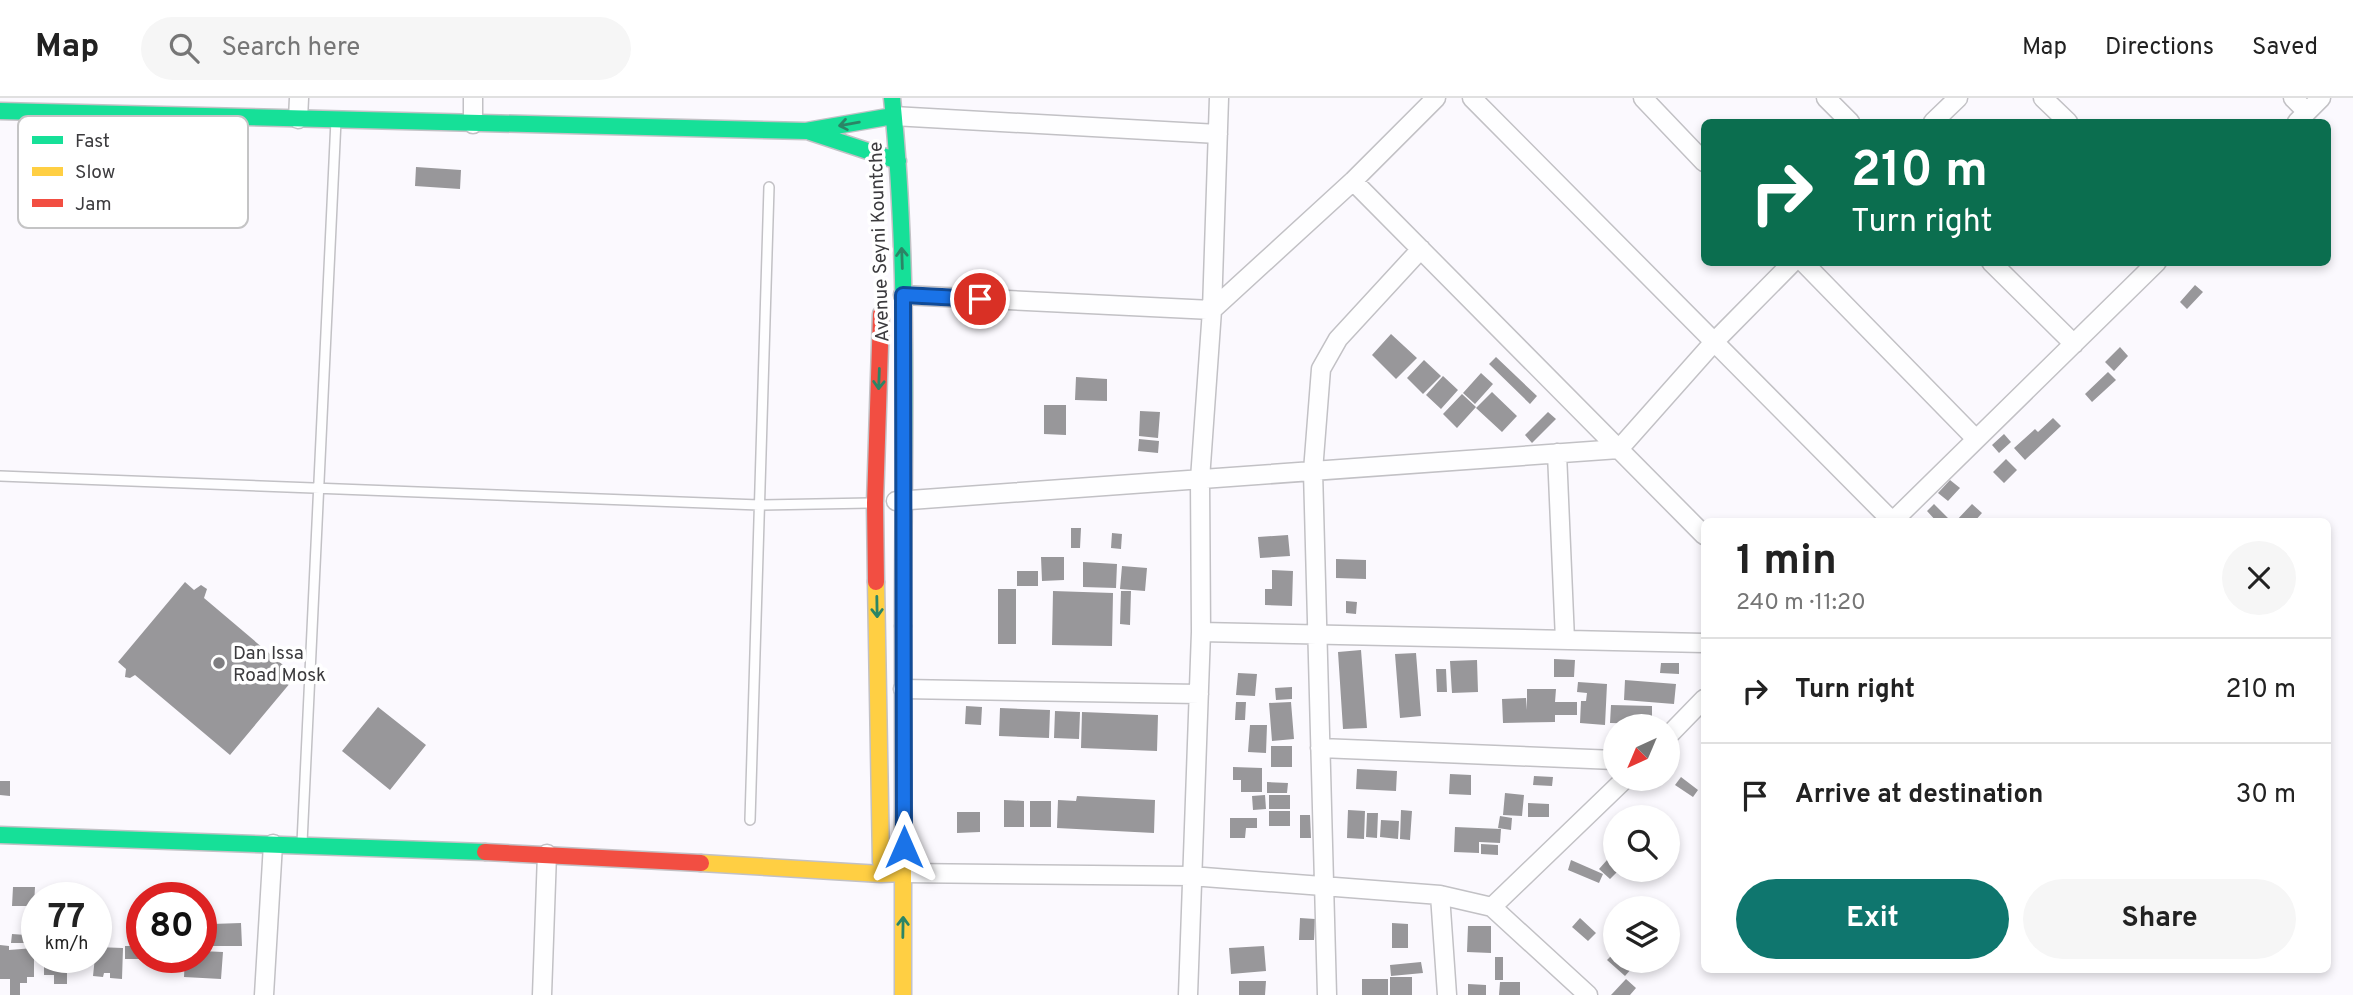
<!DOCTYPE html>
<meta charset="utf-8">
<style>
:root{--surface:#fff;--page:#f6f6f6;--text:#222;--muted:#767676;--line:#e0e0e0;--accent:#0f766e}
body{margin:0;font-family:Overpass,sans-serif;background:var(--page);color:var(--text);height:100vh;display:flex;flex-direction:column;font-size:26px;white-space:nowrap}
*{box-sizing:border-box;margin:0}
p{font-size:23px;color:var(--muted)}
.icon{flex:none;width:38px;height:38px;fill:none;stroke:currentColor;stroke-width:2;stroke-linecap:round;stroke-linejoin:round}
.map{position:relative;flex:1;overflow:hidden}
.side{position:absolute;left:1701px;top:420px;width:630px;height:455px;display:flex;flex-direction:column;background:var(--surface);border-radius:10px;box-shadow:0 4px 10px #0003}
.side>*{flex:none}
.guide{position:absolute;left:1701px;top:21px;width:630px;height:147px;border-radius:10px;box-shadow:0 4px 10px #0003;background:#0b6e4f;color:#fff;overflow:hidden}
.needle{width:46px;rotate:224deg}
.fabs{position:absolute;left:1603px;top:616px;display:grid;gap:14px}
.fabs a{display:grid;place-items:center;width:77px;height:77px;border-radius:50%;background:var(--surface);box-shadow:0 4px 10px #0003;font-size:35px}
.speed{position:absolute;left:21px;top:784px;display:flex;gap:14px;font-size:35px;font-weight:700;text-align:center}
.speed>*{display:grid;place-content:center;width:91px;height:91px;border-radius:50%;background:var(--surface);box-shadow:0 4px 10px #0003;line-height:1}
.speed small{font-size:18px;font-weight:400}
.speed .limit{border:10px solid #d22;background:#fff;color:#111}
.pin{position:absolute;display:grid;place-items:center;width:60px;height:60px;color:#fff;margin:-30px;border:4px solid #fff;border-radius:50%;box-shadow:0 2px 7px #0007}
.me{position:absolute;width:77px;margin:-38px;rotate:0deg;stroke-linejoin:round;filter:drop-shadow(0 0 5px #0008)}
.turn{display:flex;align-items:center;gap:24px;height:147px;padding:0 35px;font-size:32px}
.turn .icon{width:91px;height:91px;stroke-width:2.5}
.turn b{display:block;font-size:49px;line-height:60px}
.round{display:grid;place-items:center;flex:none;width:74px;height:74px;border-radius:37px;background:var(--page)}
.overview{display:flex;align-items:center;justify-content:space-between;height:119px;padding:0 35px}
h1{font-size:42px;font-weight:700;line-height:52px}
.action{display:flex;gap:14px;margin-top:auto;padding:14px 35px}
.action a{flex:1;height:80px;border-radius:42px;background:var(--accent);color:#fff;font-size:28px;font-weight:700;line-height:80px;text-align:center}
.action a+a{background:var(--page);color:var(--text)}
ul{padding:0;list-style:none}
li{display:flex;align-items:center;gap:21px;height:105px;padding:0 35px;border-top:2px solid var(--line)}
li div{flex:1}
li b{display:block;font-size:26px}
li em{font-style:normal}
header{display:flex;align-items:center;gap:42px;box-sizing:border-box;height:98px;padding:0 35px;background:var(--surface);border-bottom:2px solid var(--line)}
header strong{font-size:33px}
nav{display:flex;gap:38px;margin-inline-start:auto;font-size:24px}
.search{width:490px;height:63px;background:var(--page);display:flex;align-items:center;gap:18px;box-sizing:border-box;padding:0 24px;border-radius:38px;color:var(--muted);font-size:26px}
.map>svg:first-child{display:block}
</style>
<header>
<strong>Map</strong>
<div class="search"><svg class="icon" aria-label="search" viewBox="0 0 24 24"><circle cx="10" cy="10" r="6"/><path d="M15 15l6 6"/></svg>Search here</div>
<nav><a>Map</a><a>Directions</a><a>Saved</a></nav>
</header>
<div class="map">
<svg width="2353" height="897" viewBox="0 0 2353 897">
<rect width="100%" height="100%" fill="#fbf9fe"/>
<path fill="#98979a" d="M416,69L461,72L460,91L415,88Z
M2195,187L2203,194L2187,211L2180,204Z
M1391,236L1417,260L1396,281L1372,257Z
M2120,249L2128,258L2114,273L2105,264Z
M1496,259L1537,298L1530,306L1489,266Z
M1424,262L1441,278L1423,296L1407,280Z
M2108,274L2116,282L2092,304L2085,296Z
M1481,275L1493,286L1475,306L1463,295Z
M1443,278L1458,292L1441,311L1426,297Z
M1076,279L1107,281V303L1075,302Z
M1492,294L1517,318L1502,334L1476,310Z
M1462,296L1476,309L1457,330L1443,316Z
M1044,307H1066V337L1044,336Z
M1140,313L1160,314L1158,340L1139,338Z
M1548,314L1556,321L1532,345L1525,337Z
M2053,320L2061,328L2025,362L2014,350L2035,331L2038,334Z
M2004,336L2011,344L1999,355L1992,347Z
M1139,341L1159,343L1158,355L1138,353Z
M2006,361L2017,372L2004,385L1993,374Z
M1950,382L1960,390L1948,403L1938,395Z
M1934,406L1952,424H1937L1927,413Z
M1972,406L1982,415L1974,424H1955Z
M1071,430H1081L1080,450H1071Z
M1112,435L1122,436L1121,451L1111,450Z
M1288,437L1290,458L1260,460L1258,439Z
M1041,459H1064V482L1042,483Z
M1336,461L1366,462V481L1336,480Z
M1083,464L1117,466L1116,490L1083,489Z
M1122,468L1147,470L1145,493L1120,491Z
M1272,472L1293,473L1292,508L1265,507V491H1272Z
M1017,473H1038V488H1017Z
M185,484L194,492L201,487L207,491L204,500L296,578L230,657L135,577L130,580L125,579L126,571L118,564Z
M998,491H1016V546H998Z
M1053,493L1113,495L1112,548L1052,547Z
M1121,493H1131L1130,527L1120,526Z
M1346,503L1357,504L1356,516L1346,515Z
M1361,552L1367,630L1343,631L1338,554Z
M1416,555L1421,618L1400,620L1395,556Z
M1554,561L1575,562L1574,579H1554Z
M1477,562L1478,594L1452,595L1450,563Z
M1661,565H1679V576L1660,575Z
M1436,571H1446L1447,594H1437Z
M1238,575L1257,576L1255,598L1236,597Z
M1625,582L1676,586L1674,606L1624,602Z
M1578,584L1607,586L1605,627L1580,625L1581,603H1586L1587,595L1577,594Z
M1292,589V601L1276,602L1275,590Z
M1527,591H1556L1555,604H1577V617H1555V624L1503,625L1502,601L1526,600L1527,612Z
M1236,604H1246L1245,622H1235Z
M1291,604L1294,641L1272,643L1269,605Z
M1611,607L1652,608V626L1610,625Z
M966,608L982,609L981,627L965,626Z
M378,609L426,647L390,692L342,653Z
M1000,610L1050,612L1049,640L999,638Z
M1055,613L1080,614L1079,641L1054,640Z
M1082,614L1158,617L1157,653L1081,650Z
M1250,627H1267L1266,655L1248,654Z
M1271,648H1292V669H1271Z
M1233,669L1262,670V694H1241V682H1233Z
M1357,671L1397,673L1396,693L1356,691Z
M1450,676L1471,677V697L1449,696Z
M1534,678L1553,679L1552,688L1533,687Z
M1681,679L1698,692L1693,699L1675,687Z
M0,683H10V698L0,697Z
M1267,684L1288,685L1287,695H1267Z
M1505,695L1524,697L1522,718L1503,717Z
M1265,697L1266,711L1253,712L1252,698Z
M1269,697H1290V711H1269Z
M1077,698L1155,702L1154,735L1057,730L1058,702L1076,703Z
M1004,702L1024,703V729H1004Z
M1030,703H1051V729H1030Z
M1528,705L1549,706V719H1528Z
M1348,712L1365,713L1364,741L1347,740Z
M1401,712L1412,713L1410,742L1400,741Z
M1269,713H1290V728H1269Z
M957,714H980V734L957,735Z
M1367,715H1378L1377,740L1366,739Z
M1300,717H1310L1311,740H1300Z
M1500,718L1512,720L1511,732L1498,730Z
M1230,720H1257V730H1246L1245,740H1230Z
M1381,722L1399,723L1398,741L1380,739Z
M1455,729L1501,731L1500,745L1479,744V755L1454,754Z
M1481,746L1498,747V757L1481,756Z
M1615,753V772H1619L1610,781L1599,771Z
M1571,762L1603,776L1599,785L1568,772Z
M13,789H35L34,808H12Z
M1300,820L1315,821L1314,842H1299Z
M1580,820L1596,835L1588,843L1572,829Z
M241,825L242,848H212V826Z
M1392,825L1408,826V850H1392Z
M1468,828H1491V855L1467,854Z
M12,836L26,837V845H11Z
M0,847L9,848V852L34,850V879H27V885H20V897H10V881H0Z
M125,848H142V861H125Z
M1264,848L1266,873L1231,876L1229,850Z
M96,849L123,850L122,881L110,880V875H104L103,879L93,878Z
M201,853L223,854L221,881L184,879L185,859H201Z
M1615,854V863H1624L1632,870L1625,878L1607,862Z
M44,859H67V886H54V877H44Z
M1495,859H1503V882H1495Z
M1421,864L1423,875L1391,878L1390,867Z
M1390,879H1412V897H1390Z
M1362,881H1388V897H1362Z
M1626,881L1636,890L1630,897H1611Z
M1239,883H1266L1265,897H1239Z
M1500,884H1520V897H1499Z
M1468,886L1486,887V897H1468Z"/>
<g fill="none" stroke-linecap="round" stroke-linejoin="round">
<g stroke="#c2c1c5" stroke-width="12">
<path id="lane" d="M0,378L759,407L870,405
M750,722L769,89
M302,745L336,22"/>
</g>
<g stroke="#c2c1c5" stroke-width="21">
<path id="street" d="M1472,0L1892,423
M1643,0L1704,64
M1826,0L1850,24
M2043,0L2068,24
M2293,0L2307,14
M893,18L1218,36
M298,21L299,0
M1933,24L1958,0
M2297,24L2321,0
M473,26V0
M1353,83L1704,437
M1803,164L1976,341
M1991,164L2074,246
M903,197L1212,212L1353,83L1436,0
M1557,355L1565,542
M896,403L1619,351L1714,244L1793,164
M1892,424L2157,164
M1201,534L1704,545
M903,591L1199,596
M1668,638L1704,601
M1320,650L1615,662
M904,775L1191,778L1440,797L1492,809L1588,897
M1440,797L1447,897
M1492,809L1625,681
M264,897L273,746
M542,897L547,756
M1188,897L1201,534L1200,381L1212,212L1219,0
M1327,897L1313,373L1321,271L1338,241L1421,151"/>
</g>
<g stroke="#c2c1c5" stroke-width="19">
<path id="fast" d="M892,0C910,175 903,352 903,528
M0,13L806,33L893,18
M810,34L898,63
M0,737L485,754"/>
</g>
<g stroke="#c2c1c5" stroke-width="19">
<path id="slow" d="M876,484L881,764
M903,528V897
M701,765L881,776L903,775"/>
</g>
<g stroke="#c2c1c5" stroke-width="19">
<path id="jam" d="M876,484L875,405L881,216
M485,754L701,765"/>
</g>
<use href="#lane" stroke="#fefeff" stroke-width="9"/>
<use href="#street" stroke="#fefeff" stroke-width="18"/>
<use href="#fast" stroke="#16e098" stroke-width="16"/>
<use href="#slow" stroke="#ffcf43" stroke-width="16"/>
<use href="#jam" stroke="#f24e42" stroke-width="16"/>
</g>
<defs><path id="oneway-shaft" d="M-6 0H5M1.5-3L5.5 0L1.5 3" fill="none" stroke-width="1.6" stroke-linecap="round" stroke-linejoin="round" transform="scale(1.75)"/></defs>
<g stroke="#2b8566">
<use href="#oneway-shaft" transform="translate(849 26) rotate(170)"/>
<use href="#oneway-shaft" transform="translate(902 160) rotate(-92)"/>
<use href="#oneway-shaft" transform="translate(879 281) rotate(92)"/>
<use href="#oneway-shaft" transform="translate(877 509) rotate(89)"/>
<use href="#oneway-shaft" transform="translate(903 829) rotate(-89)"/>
</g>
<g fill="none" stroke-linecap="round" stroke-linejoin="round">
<g stroke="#114b97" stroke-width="18">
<path id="route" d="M904,749L903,197L980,201"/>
</g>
<use href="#route" stroke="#1a73e8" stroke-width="12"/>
</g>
<circle fill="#7f7e81" stroke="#fff" stroke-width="2.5" cx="219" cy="565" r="7"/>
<g text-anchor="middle" stroke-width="7" stroke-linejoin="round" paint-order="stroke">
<g font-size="19" fill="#3c3b3e" stroke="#fff">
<text transform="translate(878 144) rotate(-92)" y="7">Avenue Seyni Kountche</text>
</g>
<g font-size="19" fill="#3c3b3e" stroke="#fff" text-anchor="start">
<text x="233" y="561">Dan Issa<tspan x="233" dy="22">Road Mosk</tspan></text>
</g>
</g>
<rect x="18" y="18" width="230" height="112" rx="10" fill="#fff" stroke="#c4c4c5" stroke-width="2"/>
<rect x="32" y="38" width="31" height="8" fill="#16e098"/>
<rect x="32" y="69" width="31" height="9" fill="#ffcf43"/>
<rect x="32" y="101" width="31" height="8" fill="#f24e42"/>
<g font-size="19" fill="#3c3b3e">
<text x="75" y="49">Fast</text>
<text x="75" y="80">Slow</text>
<text x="75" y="112">Jam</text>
</g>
</svg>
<div class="fabs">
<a><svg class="needle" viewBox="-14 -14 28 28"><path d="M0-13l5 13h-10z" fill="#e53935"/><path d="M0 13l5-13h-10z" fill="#767676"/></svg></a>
<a><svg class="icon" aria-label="search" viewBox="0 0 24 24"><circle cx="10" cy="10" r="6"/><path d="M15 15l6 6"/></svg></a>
<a><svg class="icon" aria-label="layers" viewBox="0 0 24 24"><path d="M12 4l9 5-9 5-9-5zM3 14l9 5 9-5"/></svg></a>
</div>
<div class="speed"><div>77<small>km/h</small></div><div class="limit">80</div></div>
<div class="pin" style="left:980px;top:201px;background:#d93025"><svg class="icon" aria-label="arrive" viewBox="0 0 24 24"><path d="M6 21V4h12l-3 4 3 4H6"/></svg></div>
<svg class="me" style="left:904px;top:749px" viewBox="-20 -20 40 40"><path d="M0-17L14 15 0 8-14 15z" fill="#1a73e8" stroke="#fff" stroke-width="4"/></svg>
<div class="guide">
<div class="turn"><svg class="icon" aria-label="right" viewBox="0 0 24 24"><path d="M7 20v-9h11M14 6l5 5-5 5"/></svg><div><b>210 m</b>Turn right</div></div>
</div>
<section class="side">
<div class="overview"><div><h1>1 min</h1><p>240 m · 11:20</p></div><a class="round"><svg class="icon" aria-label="close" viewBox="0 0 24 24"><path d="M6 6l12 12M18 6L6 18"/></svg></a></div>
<ul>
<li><svg class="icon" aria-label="right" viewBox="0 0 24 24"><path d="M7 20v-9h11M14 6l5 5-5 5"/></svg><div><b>Turn right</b></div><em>210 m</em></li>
<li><svg class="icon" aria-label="arrive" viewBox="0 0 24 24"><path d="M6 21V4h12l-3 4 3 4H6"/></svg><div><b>Arrive at destination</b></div><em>30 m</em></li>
</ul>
<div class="action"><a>Exit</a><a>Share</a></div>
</section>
</div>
